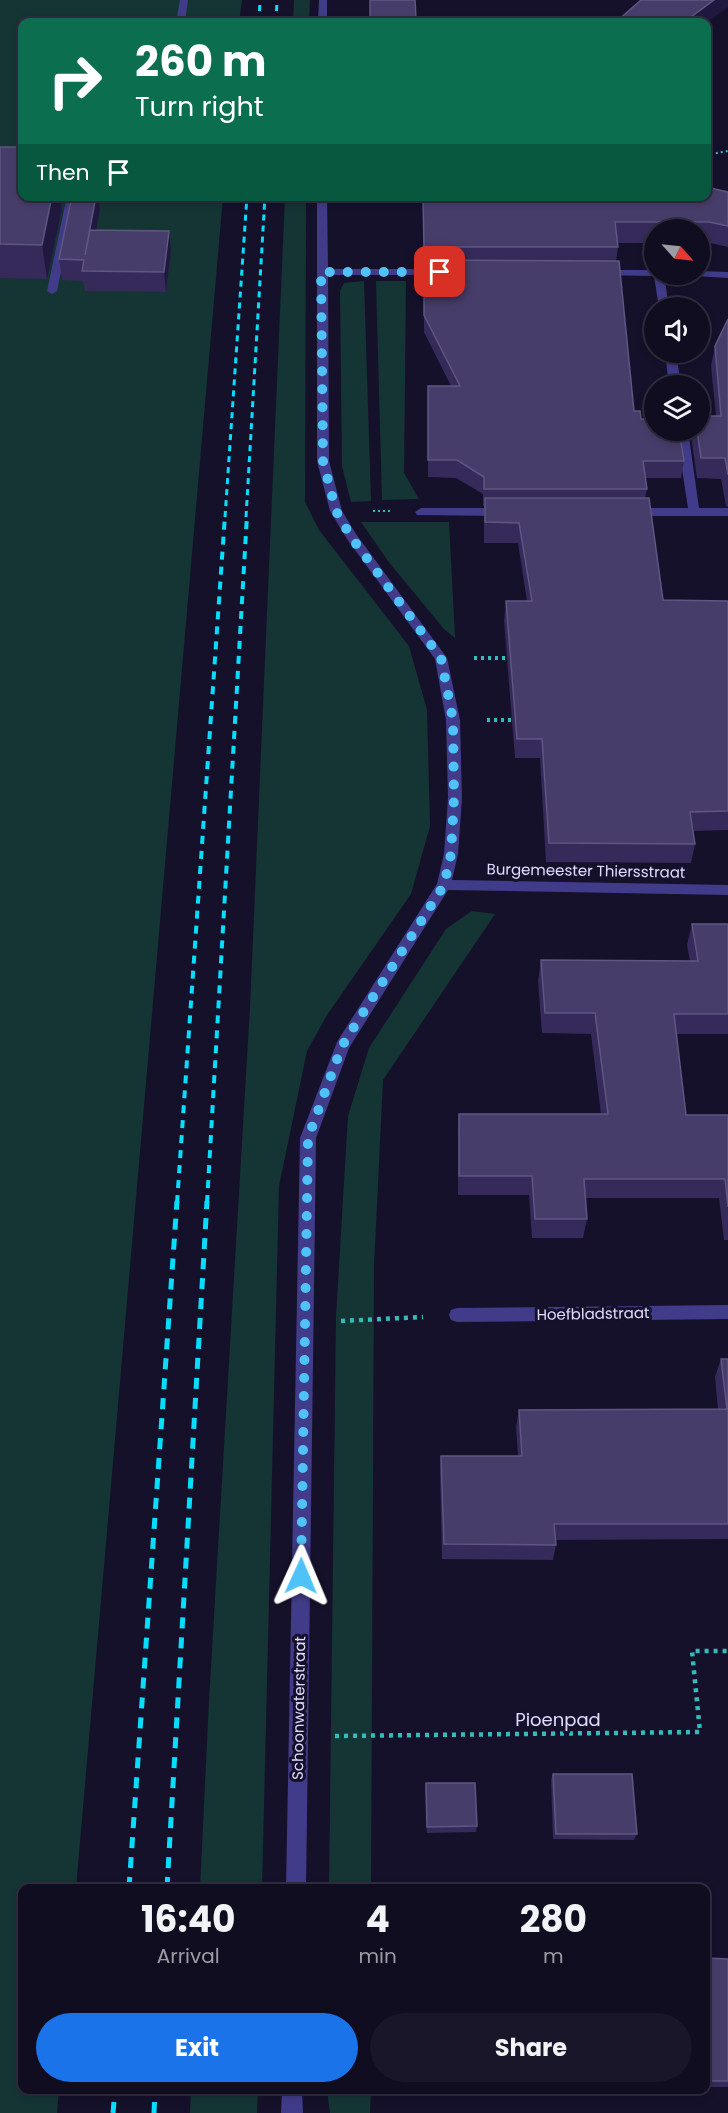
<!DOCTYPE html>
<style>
:root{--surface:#100d20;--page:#191629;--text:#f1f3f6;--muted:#9c9ca5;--line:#302d3e;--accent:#1a73e8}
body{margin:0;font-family:Poppins,sans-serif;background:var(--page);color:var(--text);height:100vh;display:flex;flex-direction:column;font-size:22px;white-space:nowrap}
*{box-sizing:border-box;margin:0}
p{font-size:20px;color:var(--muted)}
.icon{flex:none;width:33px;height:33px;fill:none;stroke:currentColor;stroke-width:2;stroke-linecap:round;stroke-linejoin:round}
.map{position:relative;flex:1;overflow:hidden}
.details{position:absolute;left:18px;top:1884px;width:692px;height:210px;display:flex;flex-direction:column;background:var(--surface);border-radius:12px;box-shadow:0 3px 9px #0003,0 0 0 2px var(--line)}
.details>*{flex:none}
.guide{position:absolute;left:18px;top:18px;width:693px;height:183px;border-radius:12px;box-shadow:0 3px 9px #0003,0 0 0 2px var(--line);background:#0b6e4f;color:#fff;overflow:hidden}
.needle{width:39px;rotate:117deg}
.tools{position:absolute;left:644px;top:219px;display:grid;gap:12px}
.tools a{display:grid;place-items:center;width:66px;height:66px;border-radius:50%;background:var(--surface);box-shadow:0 3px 9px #0003,0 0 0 2px var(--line);font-size:30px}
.pin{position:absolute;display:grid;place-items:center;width:51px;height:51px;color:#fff;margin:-26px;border-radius:12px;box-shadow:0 3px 9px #0006}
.me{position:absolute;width:66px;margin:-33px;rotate:1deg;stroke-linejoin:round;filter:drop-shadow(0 0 4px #0008)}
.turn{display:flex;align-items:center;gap:21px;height:126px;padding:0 18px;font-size:27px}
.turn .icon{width:78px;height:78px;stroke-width:2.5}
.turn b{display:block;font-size:42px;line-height:51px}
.then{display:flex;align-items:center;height:57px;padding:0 18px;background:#0003;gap:12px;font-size:22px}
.eta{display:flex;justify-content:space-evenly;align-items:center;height:102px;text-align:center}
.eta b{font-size:36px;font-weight:700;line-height:42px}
.cta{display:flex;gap:12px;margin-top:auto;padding:12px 18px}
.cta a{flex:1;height:69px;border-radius:36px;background:var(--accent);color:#fff;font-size:24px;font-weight:700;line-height:69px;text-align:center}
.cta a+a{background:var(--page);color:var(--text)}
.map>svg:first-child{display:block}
</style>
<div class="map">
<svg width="728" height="2113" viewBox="0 0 728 2113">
<rect width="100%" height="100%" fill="#16112b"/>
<path fill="#143534" d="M0,0H242L239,22H22V196L223,197L76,1888H22V2090H59L57,2113H0Z
M294,0H310L309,22H293Z
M285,197H306L305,502L319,530L409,646L427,710L430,826L411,894L327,1015L307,1051L279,1186L262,1888H200L209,1701L250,1007Z
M364,281L371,501L351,502L342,466L340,291L344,283Z
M376,281H406L404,473L419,499L382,500Z
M361,522H449L455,638L444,629L388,561Z
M472,911L495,914L383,1080L374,1266L371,1888H329L336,1317L348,1116L369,1048L446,929Z
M191,2090H258L257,2113H190Z
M327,2090H371L370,2113H330Z"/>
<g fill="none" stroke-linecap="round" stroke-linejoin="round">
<path stroke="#31bdb9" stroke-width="2" stroke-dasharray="2 3" stroke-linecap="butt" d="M706,155L728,151
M373,511H390"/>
<path stroke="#31bdb9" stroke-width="4" stroke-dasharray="3 4" stroke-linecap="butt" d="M474,658H511
M487,720H515"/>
<path stroke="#31bdb9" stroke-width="4.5" stroke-dasharray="4 5" stroke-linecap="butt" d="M341,1321L423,1317
M335,1736L700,1732L692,1651H728"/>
<path fill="#413c89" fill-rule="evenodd" d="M180,0H188L185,22H176Z
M319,0H327V22H318Z
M67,196H77L57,291L52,294L47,291Z
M317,196H327L328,269H444L449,272L444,275H328L329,461L342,511L356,534L447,658L460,720L462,798L458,854L452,880L728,885V895L448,890L349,1048L316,1138L306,1888H286L300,1138L337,1042L437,884L444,854L448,798L446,720L435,659L347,539L330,511L317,461Z
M600,270H654V274H664L669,308H659L654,276L596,275V271Z
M699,271L728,272V278L695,276L694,274H699Z
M665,352H676L681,386H669Z
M676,430H688L699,508H728V516H632L626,512L632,508H688Z
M421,508H503L509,512L503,516L417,515L415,512Z
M728,1305V1319L457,1322L451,1320L449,1315L451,1310L457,1308Z
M282,2090H302L303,2113H281Z"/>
<path stroke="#07defe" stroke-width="3" stroke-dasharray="6 5" stroke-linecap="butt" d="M259,22L260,0
M276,22L277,0
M225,517L247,196
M246,517L265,196"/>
<path stroke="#07defe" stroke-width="4" stroke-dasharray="8 7" stroke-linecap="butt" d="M177,1203L225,515
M207,1203L247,515"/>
<path stroke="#07defe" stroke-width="5" stroke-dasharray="11 9" stroke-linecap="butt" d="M129,1888L177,1201
M167,1888L207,1201
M113,2113L115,2090
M154,2113L155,2090"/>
</g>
<path fill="#352a59" d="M370,0H415L416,22H370Z
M0,147L22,196H60L62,209L47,279L0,278Z
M728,192V247L706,242H699V230H654V243H617L618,247L616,261L634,411L684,461L681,478H645L647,489L645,498L663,600L728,601V830L693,831L695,844L691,863L546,862L540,758H515L504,621L506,601H527L518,543H484V506H483V494L456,478L428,477V386H451L424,332L423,198H428V196H706Z
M100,209L96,230L169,231L171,251L166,292L85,291L83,281L62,280L59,259Z
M728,319V507L726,506L721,479L697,478L691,436L692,430H699L716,416L711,366L715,346Z
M692,924H728V1034H676L686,1115H728V1240H724L719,1198H585L587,1219L583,1238H532L529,1195H458V1134L459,1114H601L591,1034L542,1033L538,981L541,960L690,961L687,945Z
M721,1359H728V1539L556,1540V1545L553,1560L442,1559L440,1472L441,1456H518L516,1427L519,1410L718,1409L715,1377Z
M553,1774L637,1834L634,1840L553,1839L551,1780Z
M426,1783L477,1826L476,1832L427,1833L425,1789Z
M705,1958L728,1959V2087H705Z"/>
<path fill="#21183f" d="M714,0H728V7L706,23L684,22Z
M52,196H60L62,209L47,279L42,245Z
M96,196H98L100,209L89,271L85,255Z
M169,231L171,251L166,292L164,272Z"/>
<path fill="#473d6a" stroke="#5f5682" stroke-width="1.5" d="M370,0H415L416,18H370Z
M641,0H714L684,22H616Z
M581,19L592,22H576Z
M0,147H22V196H52L42,245L0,244Z
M706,187L728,192V226L709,222H615L618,247H424L423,198H430V196H706Z
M72,196H96L85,255L90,230L169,231L164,272L82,271L84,260L59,259Z
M424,260L619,261L634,411H640L641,419H654V430H679L684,461H643L647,489H484V477L457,460H428V386H460L424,315Z
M728,319V475L725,458H701L697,430H699V416H721L715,346Z
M485,498H649L663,600L728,601V811L690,812L695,844L549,843L542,739H517L506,601H532L519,523L485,522Z
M692,924H728V1014H674L686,1115H728V1207L725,1179H584L587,1219H535L532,1176H459V1114H608L595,1013H545L541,960L698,961Z
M721,1359H728V1524H554L556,1545L444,1544L441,1456H522L519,1410L727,1409Z
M553,1774H632L637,1834H556Z
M426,1783H475L477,1826L427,1827Z
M705,1958L728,1959V2081H705Z"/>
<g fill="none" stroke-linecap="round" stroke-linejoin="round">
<path stroke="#4fc3f7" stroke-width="10" stroke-dasharray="0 18" d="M301,1576L308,1138L342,1046L444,885L451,854L454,798L453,720L441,658L351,537L336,511L323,461L321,272H440"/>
</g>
<g text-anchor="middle" stroke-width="6" stroke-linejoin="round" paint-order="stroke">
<g font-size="15" fill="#e0dbff" stroke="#16112b">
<text transform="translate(586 871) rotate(1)" y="5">Burgemeester Thiersstraat</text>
<text transform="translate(593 1314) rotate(-1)" y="5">Hoefbladstraat</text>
<text transform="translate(299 1708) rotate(-89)" y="5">Schoonwaterstraat</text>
</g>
<g font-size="18" fill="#e0dbff" stroke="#16112b">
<text x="558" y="1726">Pioenpad</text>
</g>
</g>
</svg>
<div class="tools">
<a><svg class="needle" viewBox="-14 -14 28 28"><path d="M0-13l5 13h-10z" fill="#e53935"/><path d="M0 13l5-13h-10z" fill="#9c9ca5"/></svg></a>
<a><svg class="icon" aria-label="sound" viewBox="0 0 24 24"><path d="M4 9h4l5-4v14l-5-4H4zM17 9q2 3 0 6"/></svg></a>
<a><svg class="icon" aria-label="layers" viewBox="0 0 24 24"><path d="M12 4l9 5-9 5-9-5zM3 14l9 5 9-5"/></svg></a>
</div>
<div class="pin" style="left:440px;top:272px;background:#d93025"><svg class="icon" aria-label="arrive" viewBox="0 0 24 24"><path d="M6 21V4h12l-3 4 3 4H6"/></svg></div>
<svg class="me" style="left:301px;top:1576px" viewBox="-20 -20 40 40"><path d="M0-17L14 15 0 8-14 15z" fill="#4fc3f7" stroke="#fff" stroke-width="4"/></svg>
<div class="guide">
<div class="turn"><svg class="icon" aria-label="right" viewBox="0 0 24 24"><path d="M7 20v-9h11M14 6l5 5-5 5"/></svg><div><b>260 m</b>Turn right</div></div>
<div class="then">Then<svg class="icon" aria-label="arrive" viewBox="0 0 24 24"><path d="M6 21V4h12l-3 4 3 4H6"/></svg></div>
</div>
<section class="details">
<div class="eta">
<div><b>16:40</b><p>Arrival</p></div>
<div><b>4</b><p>min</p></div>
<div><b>280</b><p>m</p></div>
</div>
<div class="cta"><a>Exit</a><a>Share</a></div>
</section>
</div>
